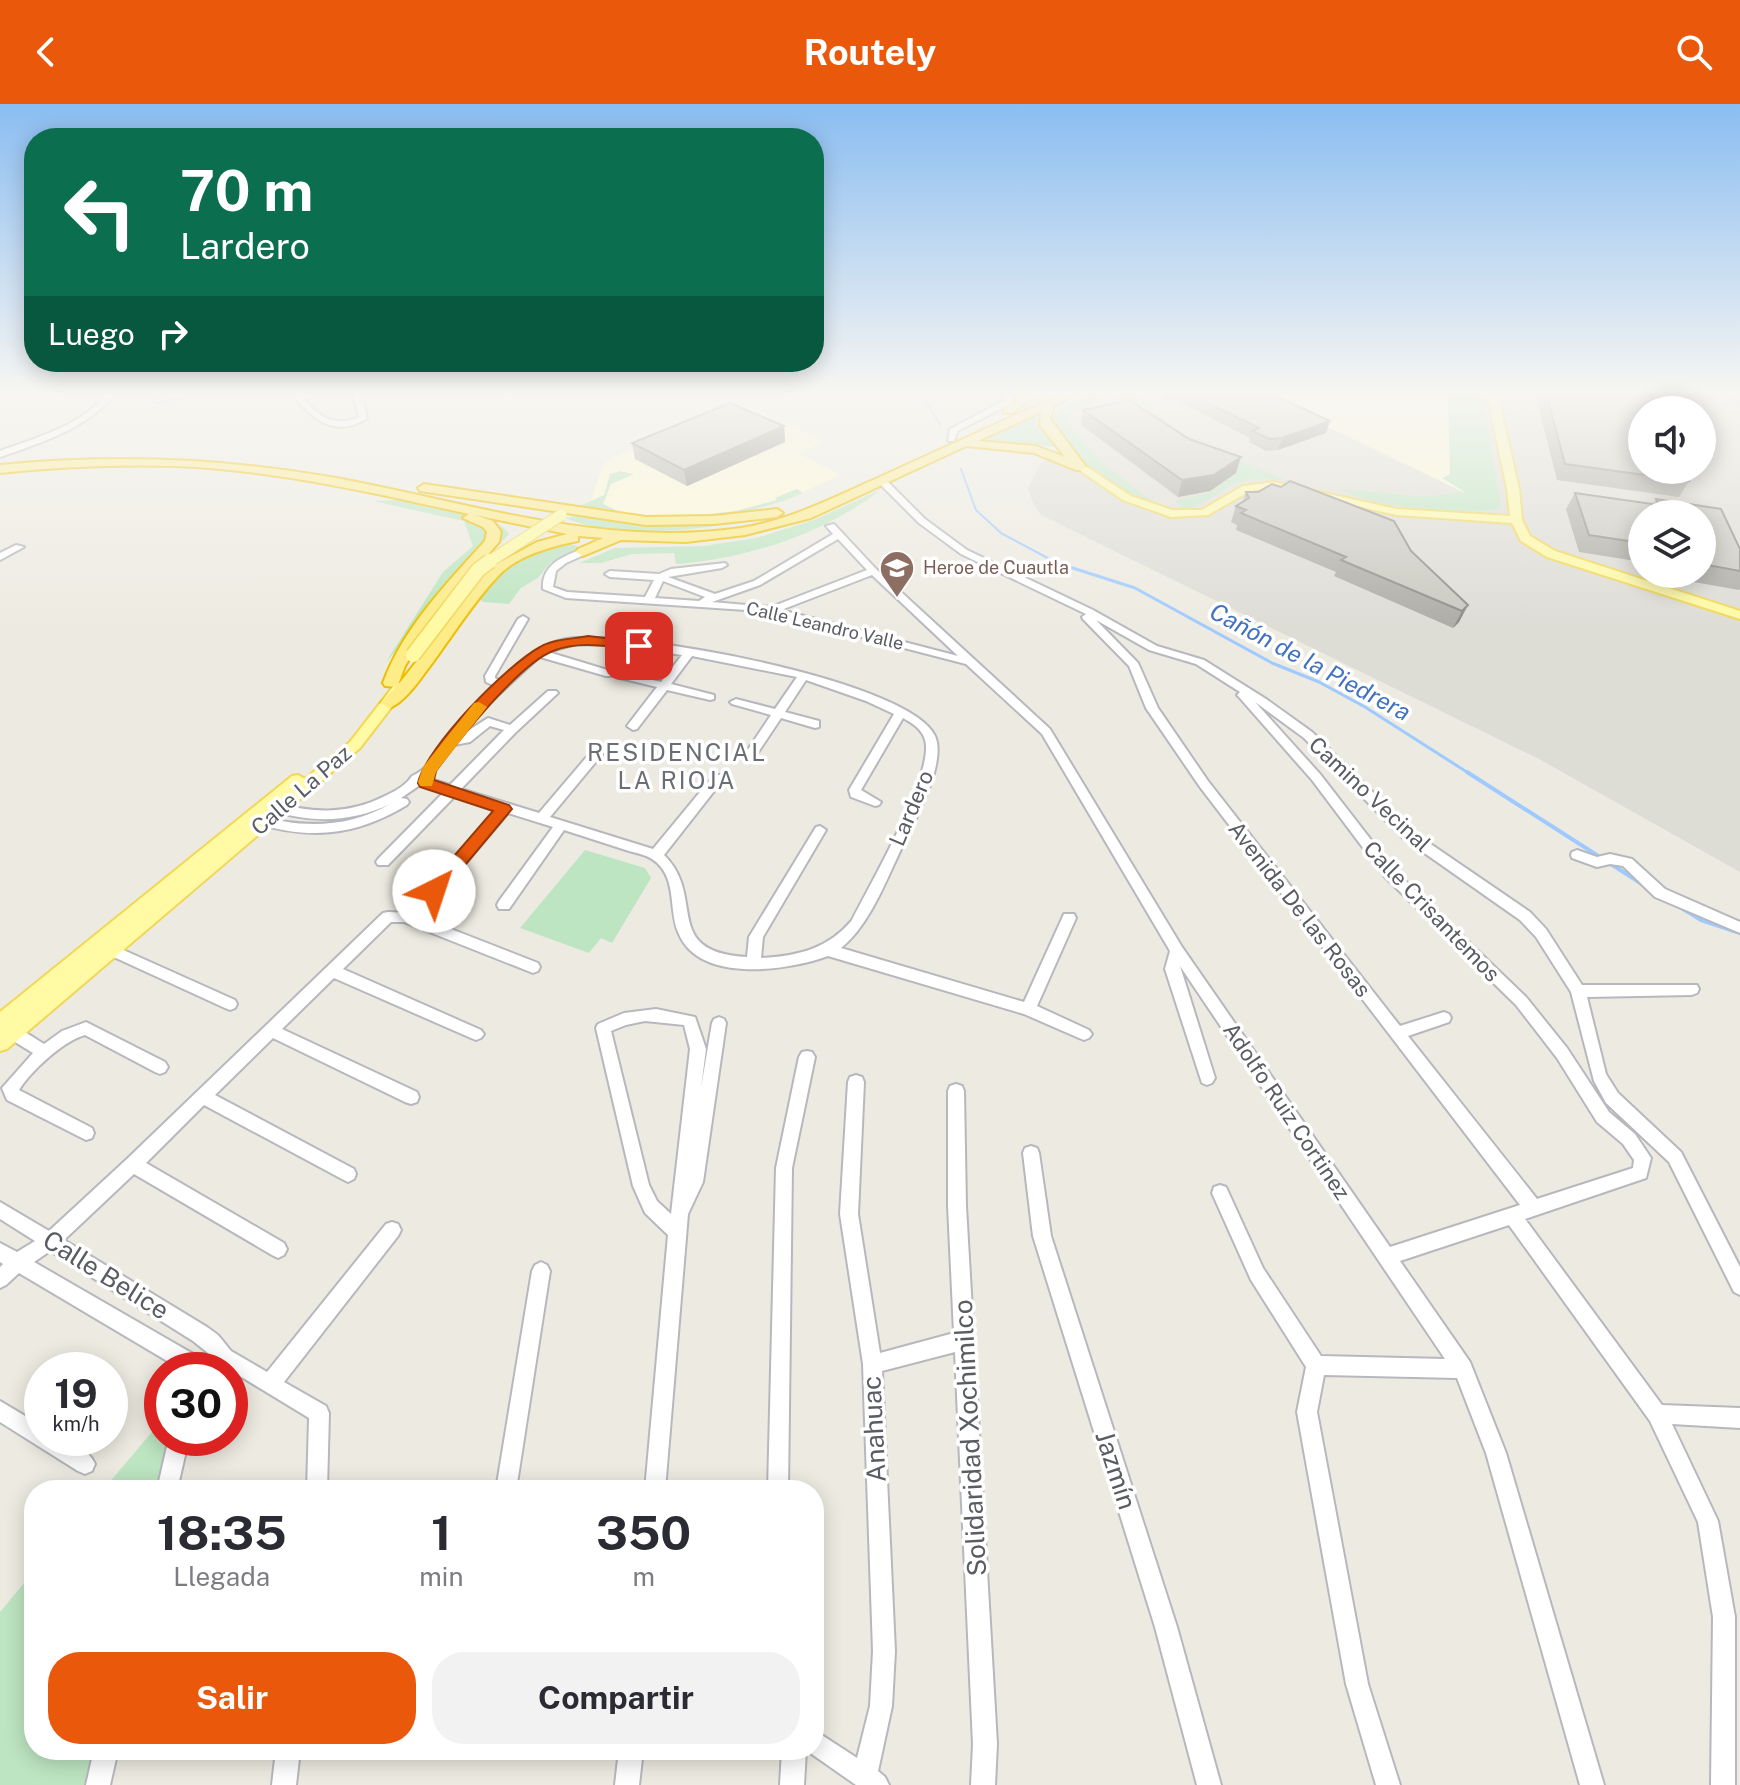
<!DOCTYPE html>
<html lang="es">
<meta charset="utf-8">
<style>
:root{--surface:#fff;--page:#f2f2f3;--text:#2b2b33;--muted:#7c7c81;--accent:#ea580c}
body{margin:0;font-family:"Public Sans",sans-serif;background:var(--page);color:var(--text);height:100vh;display:flex;flex-direction:column;font-size:30px;white-space:nowrap}
*{box-sizing:border-box;margin:0}
p{font-size:26px;color:var(--muted)}
.icon{flex:none;width:44px;height:44px;fill:none;stroke:currentColor;stroke-width:2;stroke-linecap:round;stroke-linejoin:round}
.map{position:relative;flex:1;overflow:hidden}
.drawer{position:absolute;left:24px;top:1376px;width:800px;height:280px;display:flex;flex-direction:column;background:var(--surface);border-radius:32px;box-shadow:0 4px 20px #0003}
.drawer>*{flex:none}
.banner{position:absolute;left:24px;top:24px;width:800px;height:244px;border-radius:32px;box-shadow:0 4px 20px #0003;background:#0b6e4f;color:#fff;overflow:hidden}
.fabs{position:absolute;left:1628px;top:292px;display:grid;gap:16px}
.fabs a{display:grid;place-items:center;width:88px;height:88px;border-radius:50%;background:var(--surface);box-shadow:0 4px 20px #0003;font-size:40px}
.speed{position:absolute;left:24px;top:1248px;display:flex;gap:16px;font-size:40px;font-weight:700;text-align:center}
.speed>*{display:grid;place-content:center;width:104px;height:104px;border-radius:50%;background:var(--surface);box-shadow:0 4px 20px #0003;line-height:1}
.speed small{font-size:20px;font-weight:400}
.speed .limit{border:12px solid #d22;background:#fff;color:#111}
.pin{position:absolute;display:grid;place-items:center;width:68px;height:68px;color:#fff;margin:-34px;border-radius:16px;box-shadow:0 4px 12px #0006}
.me{position:absolute;width:88px;margin:-44px;rotate:41deg;stroke-linejoin:round;filter:drop-shadow(0 0 6px #0008)}
.turn{display:flex;align-items:center;gap:28px;height:168px;padding:0 24px;font-size:36px}
.turn .icon{width:104px;height:104px;stroke-width:2.5}
.turn b{display:block;font-size:56px;line-height:68px}
.then{display:flex;align-items:center;height:76px;padding:0 24px;background:#0003;gap:16px;font-size:30px}
.eta{display:flex;justify-content:space-evenly;align-items:center;height:136px;text-align:center}
.eta b{font-size:48px;font-weight:700;line-height:56px}
.action{display:flex;gap:16px;margin-top:auto;padding:16px 24px}
.action a{flex:1;height:92px;border-radius:32px;background:var(--accent);color:#fff;font-size:32px;font-weight:700;line-height:92px;text-align:center}
.action a+a{background:var(--page);color:var(--text)}
header{display:flex;justify-content:space-between;align-items:center;height:104px;padding:0 24px;background:var(--accent);color:#fff;font-size:36px;font-weight:700}
.map>svg:first-child{display:block}
</style>
<header><svg class="icon" aria-label="back" viewBox="0 0 24 24"><path d="M15 5l-7 7 7 7"/></svg>Routely<svg class="icon" aria-label="search" viewBox="0 0 24 24"><circle cx="10" cy="10" r="6"/><path d="M15 15l6 6"/></svg></header>
<div class="map">
<svg width="1740" height="1681" viewBox="0 0 1740 1681">
<rect width="100%" height="100%" fill="#edebe1"/>
<path fill="#fef9d5" d="M1257,289H1460L1476,394L1343,330Z
M746,300L825,337L800,350L840,371L791,394L705,414L624,412L589,404L603,361L611,354Z"/>
<path fill="#dddcd5" fill-rule="evenodd" d="M1092,289H1257L1475,394L1460,289H1740V768L1539,655L1041,411L1032,397L1028,384L1041,359L1070,342L1061,304ZM1642,306H1702V366H1642ZM1642,410H1702V470H1642Z"/>
<path fill="#bde5c1" d="M1092,289H1141V294L1169,321L1217,347L1291,378C1274,375 1256,373 1240,378C1217,386 1206,403 1182,404L1175,397L1208,389L1235,369L1137,316L1111,289L1070,310L1066,318L1107,363L1161,404C1109,384 1082,361 1049,318L1051,311Z
M1448,289H1482L1501,404C1473,412 1365,403 1342,385L1424,393L1465,388L1442,374L1450,370Z
M1036,311L1037,321L1056,343L980,336Z
M620,367L634,370L611,380L603,400L626,411L690,412L736,407L777,396L775,394L797,385L803,389C731,420 655,419 580,402L604,391L610,370Z
M880,386C825,430 745,455 676,460L674,449L632,450L601,459H579L615,444L704,442L756,434L814,416Z
M399,396C421,401 501,411 509,430L505,435L464,460L423,516L386,558L443,468L473,442L464,417L373,397Z
M583,411C640,421 697,424 755,415C704,426 613,436 566,414Z
M574,441L583,444L550,459L538,474L521,484L509,500L483,498L480,495C502,464 535,441 574,441Z
M585,746L645,764L651,774L612,839L601,834L589,849L520,824Z
M162,1316V1334H169L157,1386H103Z
M34,1467V1646H94L85,1681H0V1508Z"/>
<g fill="none" stroke-linecap="round" stroke-linejoin="round">
<path stroke="#9ecaff" stroke-width="2" d="M920,289L941,321
M961,365L976,406L1001,429L1057,459"/>
<path stroke="#9ecaff" stroke-width="3" d="M1051,457L1135,484L1272,559L1319,578L1365,603L1470,670"/>
<path stroke="#9ecaff" stroke-width="4" d="M1467,668L1642,780
M1680,803L1701,816L1740,829"/>
<g stroke="#b6b8be" stroke-width="4">
<path id="minor" d="M107,289H115C91,323 38,340 0,353V347C35,334 84,321 107,289Z
M180,289H196L157,298L153,296Z
M292,289H300C314,310 333,325 359,313L353,289H361L367,314C337,335 310,315 292,289Z
M1002,289H1010L1013,295L1009,301L961,325L957,328L954,337H948L950,325L1003,297L1005,295Z
M1730,289H1738L1740,297Z
M879,375H885L925,415L967,446L1093,506L1157,542L1204,556L1266,595L1312,628L1413,728L1530,808L1546,825L1582,881H1697L1699,885L1697,889L1692,891L1587,893L1606,970L1618,989L1681,1048L1740,1163V1191L1734,1188L1669,1058L1606,999L1594,977L1571,888L1536,833L1520,816L1403,734L1304,634L1255,598L1320,670L1395,767L1526,893L1567,944L1609,1008L1635,1030L1651,1054L1646,1074L1525,1115L1662,1301L1740,1304V1324L1672,1320L1718,1417L1735,1513V1681H1711L1713,1513L1698,1418L1650,1317L1509,1121L1400,1157L1470,1258L1506,1349L1604,1681H1580L1486,1349L1457,1274L1324,1271L1317,1308L1368,1580L1400,1681H1376L1346,1580L1297,1308L1306,1263L1251,1176L1212,1089L1214,1083L1220,1081L1226,1083L1263,1164L1321,1252L1445,1255L1180,862L1215,974L1212,979L1207,981L1202,979L1165,865L1170,847L1042,630L966,560L761,507L566,494L543,485C541,461 563,452 583,445L586,446V450L566,459L556,467L553,483L567,488L645,493L654,476L610,473L605,470L610,467L659,470L671,465L725,459L727,461L722,464L668,473L715,490L754,477L833,430L826,422L834,420L876,465L1050,625L1182,843L1390,1143L1520,1101L1200,683L1146,604L1129,562L1083,515L1082,513L1086,510L961,450L919,419L879,379ZM838,435L867,466L771,503L712,498L760,481ZM872,471L958,552L781,506ZM663,477L705,493L699,497L655,494ZM1096,516L1149,546L1196,560L1240,588L1237,591L1239,593L1312,676L1385,773L1516,901L1557,954L1597,1018L1623,1040L1634,1056L1633,1064L1537,1095L1408,932L1449,918L1451,914L1449,910L1444,908L1400,922L1208,677L1158,604L1138,559Z
M16,441L24,443L0,456V449Z
M523,512L528,515L495,572V574L501,577C521,558 538,540 566,535C626,525 910,576 935,632C947,658 915,717 903,741C887,774 870,821 841,844L1024,898L1064,810H1074L1076,814L1037,902L1089,926L1092,930L1089,934L1084,936L1079,934L1024,910L828,852C787,867 698,880 678,828C668,804 678,772 652,755C646,751 636,749 629,747C607,740 586,733 564,726L509,805H499L497,801L499,797L553,723L508,709L439,791H429L427,787L429,783L497,705L455,692L388,761H378L376,758L378,755L444,688L420,681L401,694L407,695L409,698L407,701C354,733 309,736 251,718L249,715L255,711C301,724 347,725 390,700C348,720 307,719 264,704L262,701L268,697C310,709 347,712 387,691C396,687 407,680 412,672C434,663 447,632 462,614C472,602 483,592 495,582L486,578L485,572L518,515ZM576,540L612,541L682,551L661,578L624,569L619,572L620,574L657,583L627,622L633,626L637,625L667,586L710,596L714,595V591L671,580L692,552L797,573L775,605L736,595L730,598L732,600L771,611L745,650L751,654L755,653L781,614L815,624L819,623V617L785,608L806,576L866,597L894,610L849,686L851,693L875,702L879,701L881,698L861,686L903,614C912,619 922,625 925,636C935,669 869,782 852,816C828,845 798,852 761,854L763,833L826,726L820,722L816,723L749,833L747,853C660,848 707,793 664,751L722,677L724,674L722,671H714L653,745L550,713L604,648V642H596L539,709L461,685L516,628L558,589L556,587H548L510,621L488,614L460,632L482,606L538,554L540,553L606,572H614V568L548,548ZM490,622L504,626L450,681L427,674L454,641L470,638Z
M1577,746L1597,753L1610,750L1632,755L1665,785L1740,818V829L1655,793L1623,762L1610,760L1597,763L1572,754L1571,751L1572,748Z
M388,808L410,809L538,859L540,863L538,867L533,869L404,818H391L343,865L481,926L484,930L481,934L476,936L471,934L334,874L282,925L417,988L419,993L417,998L411,1000L405,998L273,934L215,991L354,1065L356,1070L354,1075L348,1078L342,1075L204,1001L146,1059L284,1139L287,1145L284,1151L278,1154L272,1151L134,1070L64,1136L207,1223L218,1231L231,1247L267,1268L386,1120L392,1118L398,1120L401,1126L398,1132L284,1278L326,1302L329,1309L327,1386H307L309,1314L230,1266C212,1261 195,1270 174,1261L19,1169L6,1181L0,1184V1163L3,1160L0,1158V1139L17,1148L35,1137L0,1115V1098L49,1127L127,1055L383,809ZM50,1147L193,1237L208,1249L196,1251L188,1247L34,1158Z
M110,840L235,896L237,900L235,904L230,906L225,904L105,849L103,845L105,841Z
M656,905L695,913L706,945L701,984L712,919L714,915L719,913L724,915L726,919L703,1078L688,1110L665,1386H645L668,1131L645,1109L633,1082L596,924L598,920L624,909ZM645,917L684,921L690,945L671,1110L657,1097L649,1081L611,927L626,921Z
M86,918L165,958L168,963L165,968L160,970L155,968L85,931C63,937 30,968 19,986L92,1024L94,1029L92,1034L86,1036L7,996L2,984L33,949L7,933L4,929L7,925C19,921 33,934 44,940L62,927Z
M807,947L812,948L815,953L792,1064L788,1386H768L776,1064L799,953L802,948Z
M856,971L862,973L864,978L858,1110L880,1249L954,1229L948,1102V987L950,982L956,980L962,982L964,987L966,1102L997,1640L995,1681H971L973,1640L955,1248L882,1267L895,1547L892,1602L878,1667L885,1673L889,1681H856L806,1646H814V1626L857,1654L870,1602L873,1547L863,1260L840,1110L848,978L850,973Z
M1031,1042L1037,1044L1039,1049L1051,1132L1177,1523L1221,1681H1197L1155,1523L1033,1132L1023,1049L1025,1044Z
M541,1158L547,1161L550,1167L516,1386H496L532,1167L535,1161Z
M0,1297L42,1322V1334C60,1334 87,1341 95,1360L92,1367L85,1370L78,1367L0,1318Z
M169,1334H189L177,1386H157Z
M94,1646H118L110,1681H86Z
M276,1646H300L296,1681H272Z
M619,1646H643L639,1681H615Z
M782,1646H806L804,1681H780Z"/>
</g>
<g stroke="#f1d755" stroke-width="4">
<path id="major" d="M1487,289H1497L1519,385L1522,416L1530,432L1555,447L1740,507V515L1547,453L1521,437L1512,419L1397,411L1274,384L1250,387L1208,411L1171,413L1123,396L1075,363L1084,361L1131,392L1172,406H1202L1243,382L1274,378L1397,405L1510,412L1507,385Z
M400,579L407,583L360,644L7,945L0,947V908L292,672L298,671L305,675L350,638L395,580Z"/>
</g>
<g stroke="#edbe00" stroke-width="4">
<path id="highway" d="M1027,289H1040L1012,309H1004V305Z
M1064,289H1078L1054,302L1050,315L1086,363L1084,366H1076L1034,349L966,342L811,414L745,431L686,438L621,436L583,452L576,448L578,445L603,434L578,432V437C553,442 518,451 499,471C471,500 449,538 424,570C416,581 402,600 389,604L381,599L396,583L385,582L383,579C403,524 447,479 485,437L487,428L483,423L463,414L469,410C383,391 297,371 209,364C139,359 70,362 0,369V361C113,350 224,354 336,374C471,399 603,444 741,424C791,416 837,392 882,372C943,344 1003,317 1064,289ZM1041,308L1040,321L1065,353L1036,342L978,337ZM474,411L567,430L537,438L491,463L398,581L405,562L445,499L499,438L501,428L493,417Z
M424,380L646,413L714,412L777,405L783,409L777,413L714,420L646,421L420,387L418,384Z"/>
</g>
<use href="#minor" fill="#fff" fill-rule="evenodd"/>
<use href="#major" fill="#fffaa3" fill-rule="evenodd"/>
<use href="#highway" fill="#fdec87" fill-rule="evenodd"/>
<g stroke="#f1d755" stroke-width="13" stroke-linecap="butt">
<path id="major-bridge-far1" d="M487,459L561,411"/>
</g>
<g stroke="#f1d755" stroke-width="17" stroke-linecap="butt">
<path id="major-bridge" d="M413,551L478,466L490,457"/>
</g>
<use href="#major-bridge-far1" stroke="#fffaa3" stroke-width="11"/>
<use href="#major-bridge" stroke="#fffaa3" stroke-width="14"/>
</g>
<path fill="#adaca5" d="M1152,289H1269L1326,329L1278,346L1266,347L1249,338L1250,334L1172,294L1166,296Z
M1535,289H1650L1689,377L1679,393L1557,376Z
M1083,306L1236,369L1210,387L1178,393L1081,321Z
M784,322L785,338L687,382L635,355L632,339Z
M1246,388L1411,447L1468,501L1459,518L1453,524L1334,472L1336,468L1236,426L1237,421L1231,418L1236,402L1243,397Z
M1575,389L1653,400L1656,395L1721,405L1740,445V485L1739,486L1649,470H1702V410H1642V458L1579,448L1566,405Z"/>
<path fill="#8d8c86" d="M1167,289H1173L1172,294L1166,296Z
M1330,317L1326,329L1278,346L1282,334Z
M784,322L785,338L687,382L684,366Z
M1241,353L1236,369L1210,387L1178,393L1182,376Z
M1468,501L1459,518L1453,524L1462,507Z"/>
<path fill="#c9c8c0" stroke="#8d8c86" stroke-width="2" d="M1187,289H1269L1330,317L1282,334L1270,335L1252,327L1259,324Z
M1546,289H1650L1658,306H1642V366H1684L1689,377L1565,360Z
M1129,296L1189,335L1241,353L1214,371L1182,376L1083,306Z
M730,299L784,322L684,366L632,339Z
M1290,377L1394,417L1411,447L1468,501L1462,507L1341,456L1346,453L1241,409L1246,406L1236,402L1249,394L1246,388H1258L1272,380L1281,383Z
M1575,389L1659,401L1656,395L1721,405L1740,445V467L1702,460V410H1642V439L1589,431Z"/>
<linearGradient id="sky" x2="0" y2="1"><stop stop-color="#8abdf1"/><stop offset="0.55" stop-color="#f7f6f2"/><stop offset="1" stop-color="#f7f6f2" stop-opacity="0"/></linearGradient>
<rect width="1740" height="524" fill="url(#sky)"/>
<path fill="#ea580c" stroke="#983908" stroke-width="2" d="M588,532L639,538L646,542L639,546C611,543 580,536 553,547C519,560 458,637 436,667L434,676L509,701L512,705L440,791H428L425,787L428,782L493,707L420,683L418,679C426,643 507,561 540,543C553,535 573,535 588,532Z"/>
<path fill="#f59e0b" d="M479,598L487,603L436,668L432,682H420L418,678L423,663L474,599Z"/>
<defs>
<g id="school-pin" transform="scale(1.8)"><path d="M0 17L-7.5 6A9.5 9.5 0 1 1 7.5 6Z" fill="#8d6e63" stroke="#fff"/><path d="M0-5L7-2L0 1L-7-2ZM-4 1L0 2.5L4 1V4Q0 6-4 4Z" fill="#fff"/></g>
</defs>
<g fill-rule="evenodd">
<use href="#school-pin" x="897" y="464"/>
</g>
<g text-anchor="middle" stroke-width="7" stroke-linejoin="round" paint-order="stroke">
<g font-size="18" fill="#785e54" stroke="#fff" text-anchor="start">
<text x="923" y="470">Heroe de Cuautla</text>
</g>
<g font-size="18" fill="#595c62" stroke="#fff">
<text transform="translate(825 522) rotate(13)" y="6">Calle Leandro Valle</text>
</g>
<g font-size="22" fill="#595c62" stroke="#fff">
<text transform="translate(301 686) rotate(-41)" y="8">Calle La Paz</text>
<text transform="translate(1370 690) rotate(43)" y="8">Camino Vecinal</text>
<text transform="translate(911 704) rotate(-67)" y="8">Lardero</text>
<text transform="translate(1300 805) rotate(52)" y="8">Avenida De las Rosas</text>
<text transform="translate(1432 807) rotate(46)" y="8">Calle Crisantemos</text>
<text transform="translate(1287 1007) rotate(56)" y="8">Adolfo Ruiz Cortinez</text>
</g>
<g font-size="24" font-style="italic" fill="#4172c2" stroke="#fff">
<text transform="translate(1310 558) rotate(28)" y="8">Cañón de la Piedrera</text>
</g>
<g font-size="24" letter-spacing="2" fill="#6a6e74" stroke="#fff">
<text x="677" y="657">RESIDENCIAL<tspan x="677" dy="28">LA RIOJA</tspan></text>
</g>
<g font-size="26" fill="#595c62" stroke="#fff">
<text transform="translate(106 1171) rotate(32)" y="9">Calle Belice</text>
<text transform="translate(874 1325) rotate(-93)" y="9">Anahuac</text>
<text transform="translate(970 1334) rotate(-93)" y="9">Solidaridad Xochimilco</text>
<text transform="translate(1116 1366) rotate(72)" y="9">Jazmín</text>
</g>
</g>
</svg>
<div class="fabs">
<a><svg class="icon" aria-label="sound" viewBox="0 0 24 24"><path d="M4 9h4l5-4v14l-5-4H4zM17 9q2 3 0 6"/></svg></a>
<a><svg class="icon" aria-label="layers" viewBox="0 0 24 24"><path d="M12 4l9 5-9 5-9-5zM3 14l9 5 9-5"/></svg></a>
</div>
<div class="speed"><div>19<small>km/h</small></div><div class="limit">30</div></div>
<div class="pin" style="left:639px;top:542px;background:#d93025"><svg class="icon" aria-label="arrive" viewBox="0 0 24 24"><path d="M6 21V4h12l-3 4 3 4H6"/></svg></div>
<svg class="me" style="left:434px;top:787px" viewBox="-20 -20 40 40"><circle r="19" fill="#fff"/><path d="M0-13L10 11 0 6-10 11z" fill="#ea580c"/></svg>
<div class="banner">
<div class="turn"><svg class="icon" aria-label="left" viewBox="0 0 24 24"><path d="M17 20v-9H6M10 6l-5 5 5 5"/></svg><div><b>70 m</b>Lardero</div></div>
<div class="then">Luego<svg class="icon" aria-label="right" viewBox="0 0 24 24"><path d="M7 20v-9h11M14 6l5 5-5 5"/></svg></div>
</div>
<section class="drawer">
<div class="eta">
<div><b>18:35</b><p>Llegada</p></div>
<div><b>1</b><p>min</p></div>
<div><b>350</b><p>m</p></div>
</div>
<div class="action"><a>Salir</a><a>Compartir</a></div>
</section>
</div>
